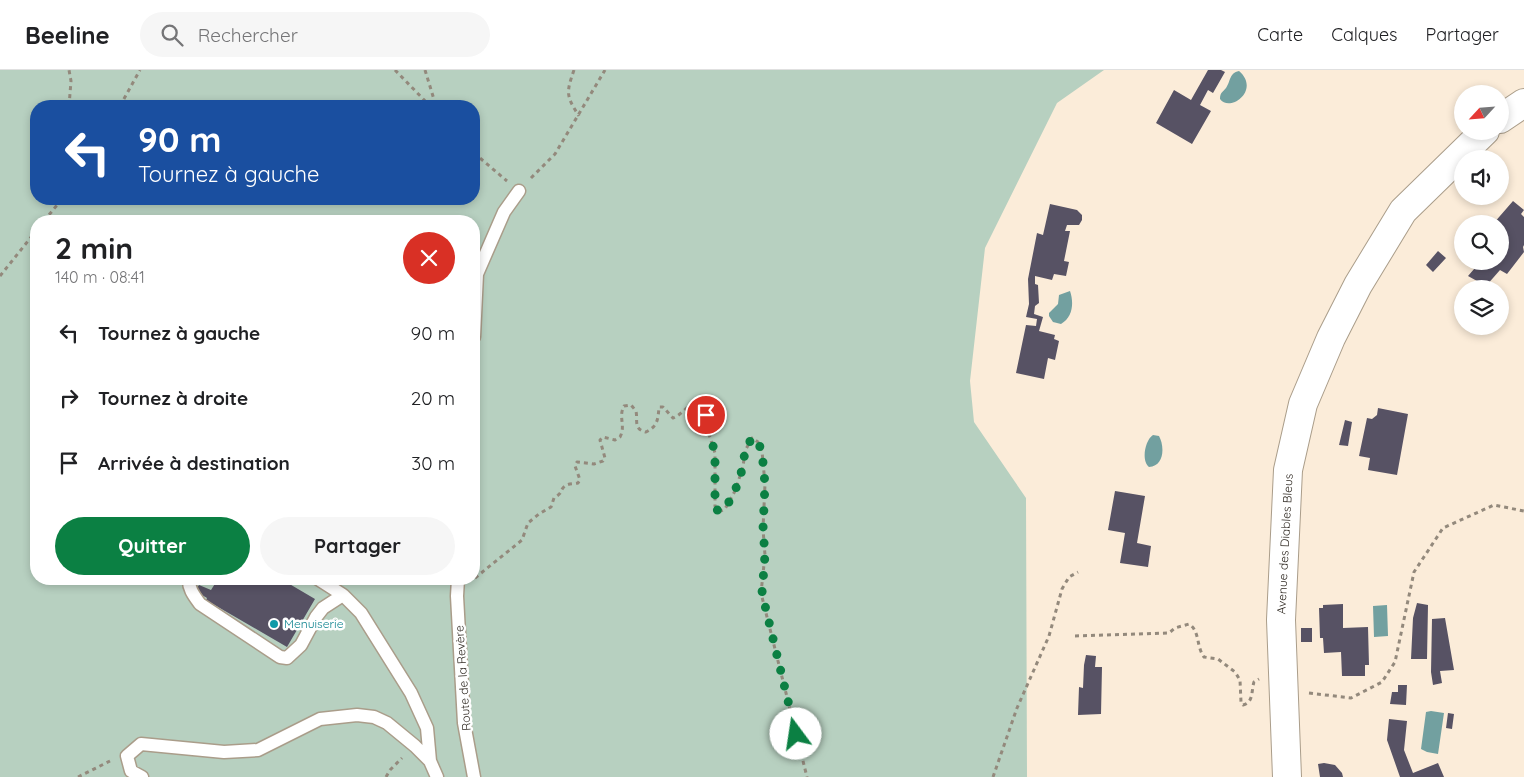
<!DOCTYPE html>
<html lang="fr">
<meta charset="utf-8">
<style>
:root{--surface:#fff;--page:#f6f6f6;--text:#202124;--muted:#757577;--line:#e0e0e0;--accent:#0b8043}
body{margin:0;font-family:Quicksand,sans-serif;background:var(--page);color:var(--text);height:100vh;display:flex;flex-direction:column;font-size:19px;white-space:nowrap}
*{box-sizing:border-box;margin:0}
p{font-size:16px;color:var(--muted)}
.icon{flex:none;width:28px;height:28px;fill:none;stroke:currentColor;stroke-width:2;stroke-linecap:round;stroke-linejoin:round}
.map{position:relative;flex:1;overflow:hidden}
.panel{position:absolute;left:30px;top:145px;width:450px;height:370px;display:flex;flex-direction:column;background:var(--surface);border-radius:20px;box-shadow:0 2px 8px #0003}
.panel>*{flex:none}
.guide{position:absolute;left:30px;top:30px;width:450px;height:105px;border-radius:20px;box-shadow:0 2px 8px #0003;background:#1a4fa0;color:#fff;overflow:hidden}
.needle{width:32px;rotate:244deg}
.controls{position:absolute;left:1454px;top:15px;display:grid;gap:10px}
.controls a{display:grid;place-items:center;width:55px;height:55px;border-radius:50%;background:var(--surface);box-shadow:0 2px 8px #0003;font-size:25px}
.pin{position:absolute;display:grid;place-items:center;width:42px;height:42px;color:#fff;margin:-21px;border:2px solid #fff;border-radius:50%;box-shadow:0 1px 5px #0007}
.me{position:absolute;width:55px;margin:-28px;rotate:346deg;stroke-linejoin:round;filter:drop-shadow(0 0 4px #0008)}
.turn{display:flex;align-items:center;gap:18px;height:105px;padding:0 25px;font-size:22px}
.turn .icon{width:65px;height:65px;stroke-width:2.5}
.turn b{display:block;font-size:35px;line-height:42px}
.round{display:grid;place-items:center;flex:none;width:52px;height:52px;border-radius:26px;background:var(--page)}
.overview{display:flex;align-items:center;justify-content:space-between;height:85px;padding:0 25px}
h1{font-size:30px;font-weight:700;line-height:38px}
.cta{display:flex;gap:10px;margin-top:auto;padding:10px 25px}
.cta a{flex:1;height:58px;border-radius:30px;background:var(--accent);color:#fff;font-size:20px;font-weight:700;line-height:58px;text-align:center}
.cta a+a{background:var(--page);color:var(--text)}
ul{padding:0;list-style:none}
li{display:flex;align-items:center;gap:15px;height:65px;padding:0 25px}
li div{flex:1}
li b{display:block;font-size:19px}
li em{font-style:normal}
header{display:flex;align-items:center;gap:30px;box-sizing:border-box;height:70px;padding:0 25px;background:var(--surface);border-bottom:1px solid var(--line)}
header strong{font-size:24px}
nav{display:flex;gap:28px;margin-inline-start:auto;font-size:18px}
.search{width:350px;height:45px;background:var(--page);display:flex;align-items:center;gap:12px;box-sizing:border-box;padding:0 18px;border-radius:28px;color:var(--muted);font-size:19px}
.map>svg:first-child{display:block}
</style>
<header>
<strong>Beeline</strong>
<div class="search"><svg class="icon" aria-label="search" viewBox="0 0 24 24"><circle cx="10" cy="10" r="6"/><path d="M15 15l6 6"/></svg>Rechercher</div>
<nav><a>Carte</a><a>Calques</a><a>Partager</a></nav>
</header>
<div class="map">
<svg width="1524" height="707" viewBox="0 0 1524 707">
<rect width="100%" height="100%" fill="#fbecd9"/>
<path fill="#b7d0c0" fill-rule="evenodd" d="M0,0H1104L1057,33L985,178L970,311L974,352L1026,428L1027,707H0ZM36,36H474V129H36ZM36,151H474V509H36Z"/>
<path fill="#72a0a0" d="M1239,1C1261,20 1230,43 1220,29C1220,22 1223,22 1226,18C1231,11 1229,3 1239,1Z
M1070,221C1074,233 1073,247 1061,254L1053,252L1049,246V243L1058,234L1059,225Z
M1153,365L1159,366C1165,377 1164,396 1149,397C1141,391 1145,370 1153,365Z
M1387,535L1388,566L1374,567L1373,536Z
M1431,641L1444,643L1438,684L1427,682L1421,679L1426,642Z"/>
<path fill="#575264" d="M1208,0H1221L1225,2L1213,23L1208,20L1200,35L1211,41L1192,74L1156,53L1174,20L1191,30Z
M1513,131L1524,140L1521,144L1524,147V175L1523,177L1524,182L1507,204L1500,200L1486,216L1468,206L1481,191H1500V154H1493Z
M1050,134L1077,140L1082,145V150L1079,155H1067L1065,161H1070L1064,191L1069,192L1066,206L1054,204L1052,210L1035,206V214L1038,215L1039,233L1035,236L1034,244L1043,247L1039,261L1055,265L1054,269L1059,271L1055,290L1048,288L1044,309L1016,303L1026,255L1036,256L1037,249L1026,247L1029,234L1028,209L1037,163L1043,165Z
M1438,181L1446,188L1433,202L1426,195Z
M1378,338L1408,344L1397,405L1368,400L1370,388L1359,386L1367,348L1372,349L1377,345Z
M1345,350L1352,352L1348,376L1339,375Z
M1115,421L1145,426L1137,473L1151,476L1148,497L1120,493L1125,463L1108,460Z
M218,509H281L315,529L287,577L206,530L207,528L195,521L199,515L211,520Z
M1417,533L1428,535L1427,589H1411L1413,548Z
M1343,534V558L1368,557L1369,595H1365V606H1342L1341,582L1324,583L1323,568H1320L1319,538H1323V535Z
M1445,548L1454,600L1440,601L1442,613L1433,615L1431,602L1432,549Z
M1301,558H1312V572H1301Z
M1086,585L1096,586L1095,597H1102L1101,644L1078,645L1079,617L1083,618L1084,595Z
M1398,615H1407L1406,635L1390,634L1392,622H1398Z
M1448,643L1454,644L1452,659L1446,658Z
M1389,649L1407,651L1404,680L1413,703L1438,693L1444,707H1400L1387,670Z
M1324,693L1335,695L1342,703L1343,707H1320L1318,694Z"/>
<g fill="none" stroke-linecap="round" stroke-linejoin="round">
<g stroke="#aa9d8a" stroke-width="15">
<path id="service" d="M474,267L477,204L504,142L519,121
M189,509C188,519 195,527 200,534L280,587L287,588L301,575L316,547L323,538L343,525
M318,509L343,525L361,543L411,623L427,658L430,691
M458,509L457,526L464,653L474,707
M142,707L131,701L127,686L141,674L224,682L258,680L320,649L357,645L374,647L387,653L415,676L430,691L437,707"/>
</g>
<g stroke="#aa9d8a" stroke-width="30">
<path id="secondary" d="M1500,49L1524,33
M1287,707L1281,550L1288,400L1303,334L1331,268L1358,215L1403,141L1485,61"/>
</g>
<path stroke="#93897c" stroke-width="3" stroke-dasharray="4 4" stroke-linecap="butt" d="M395,0L430,36
M425,0L436,36
M574,0C566,23 566,26 579,46
M69,36L71,11L69,0
M120,36L140,0
M474,83L507,111
M531,108L555,84L605,0
M44,151L62,129
M0,206L36,161
M475,508L522,470L528,453L539,444L551,437L554,428C564,422 559,421 565,416C569,413 574,414 578,413L580,410L575,396L577,392L594,394L603,391L605,388L600,370L603,367L615,370L620,367C626,356 618,347 624,336L631,335L636,341C638,351 633,359 646,362C658,356 658,349 659,337H663L673,348C684,344 691,329 703,330L705,334L707,358L715,383V436L717,440L721,441L725,439L735,421L743,397L745,381L752,368L758,372L762,381L765,414L763,459L765,485L761,523L807,707
M1075,566L1169,563L1175,558L1189,554C1200,561 1196,576 1204,587L1218,589L1235,602L1240,610L1241,632L1243,635C1254,632 1251,621 1254,612L1259,609
M1309,623L1351,628L1382,612L1395,592L1414,502L1443,458L1494,435L1524,441
M78,707L110,691
M386,707L390,700L402,688
M993,707L1017,638L1049,566L1062,519L1069,507L1078,502"/>
<use href="#service" stroke="#fff" stroke-width="12"/>
<use href="#secondary" stroke="#fff" stroke-width="28"/>
</g>
<g fill="none" stroke-linecap="round" stroke-linejoin="round">
<path stroke="#0b8043" stroke-width="9" stroke-dasharray="0 16.2" d="M706,345L707,358L715,382V436L717,440L721,441L725,439L735,421L743,397L745,380L752,368L758,372L762,382L765,414L763,459L765,485L762,523L796,664"/>
</g>
<circle fill="#0f9aa8" stroke="#fff" stroke-width="2" cx="274" cy="554" r="5"/>
<g text-anchor="middle" stroke-width="5" stroke-linejoin="round" paint-order="stroke">
<g font-size="12" fill="#312b24" stroke="#fff">
<text transform="translate(1285 474) rotate(-87)" y="4">Avenue des Diables Bleus</text>
<text transform="translate(463 608) rotate(-94)" y="4">Route de la Revère</text>
</g>
<g font-size="12" fill="#0d838f" stroke="#fff" text-anchor="start">
<text x="284" y="558">Menuiserie</text>
</g>
</g>
</svg>
<div class="controls">
<a><svg class="needle" viewBox="-14 -14 28 28"><path d="M0-13l5 13h-10z" fill="#e53935"/><path d="M0 13l5-13h-10z" fill="#757577"/></svg></a>
<a><svg class="icon" aria-label="sound" viewBox="0 0 24 24"><path d="M4 9h4l5-4v14l-5-4H4zM17 9q2 3 0 6"/></svg></a>
<a><svg class="icon" aria-label="search" viewBox="0 0 24 24"><circle cx="10" cy="10" r="6"/><path d="M15 15l6 6"/></svg></a>
<a><svg class="icon" aria-label="layers" viewBox="0 0 24 24"><path d="M12 4l9 5-9 5-9-5zM3 14l9 5 9-5"/></svg></a>
</div>
<div class="pin" style="left:706px;top:345px;background:#d93025"><svg class="icon" aria-label="arrive" viewBox="0 0 24 24"><path d="M6 21V4h12l-3 4 3 4H6"/></svg></div>
<svg class="me" style="left:796px;top:664px" viewBox="-20 -20 40 40"><circle r="19" fill="#fff"/><path d="M0-13L10 11 0 6-10 11z" fill="#0b8043"/></svg>
<div class="guide">
<div class="turn"><svg class="icon" aria-label="left" viewBox="0 0 24 24"><path d="M17 20v-9H6M10 6l-5 5 5 5"/></svg><div><b>90 m</b>Tournez à gauche</div></div>
</div>
<section class="panel">
<div class="overview"><div><h1>2 min</h1><p>140 m · 08:41</p></div><a class="round" style="background:#d93025;color:#fff"><svg class="icon" aria-label="close" viewBox="0 0 24 24"><path d="M6 6l12 12M18 6L6 18"/></svg></a></div>
<ul>
<li><svg class="icon" aria-label="left" viewBox="0 0 24 24"><path d="M17 20v-9H6M10 6l-5 5 5 5"/></svg><div><b>Tournez à gauche</b></div><em>90 m</em></li>
<li><svg class="icon" aria-label="right" viewBox="0 0 24 24"><path d="M7 20v-9h11M14 6l5 5-5 5"/></svg><div><b>Tournez à droite</b></div><em>20 m</em></li>
<li><svg class="icon" aria-label="arrive" viewBox="0 0 24 24"><path d="M6 21V4h12l-3 4 3 4H6"/></svg><div><b>Arrivée à destination</b></div><em>30 m</em></li>
</ul>
<div class="cta"><a>Quitter</a><a>Partager</a></div>
</section>
</div>
